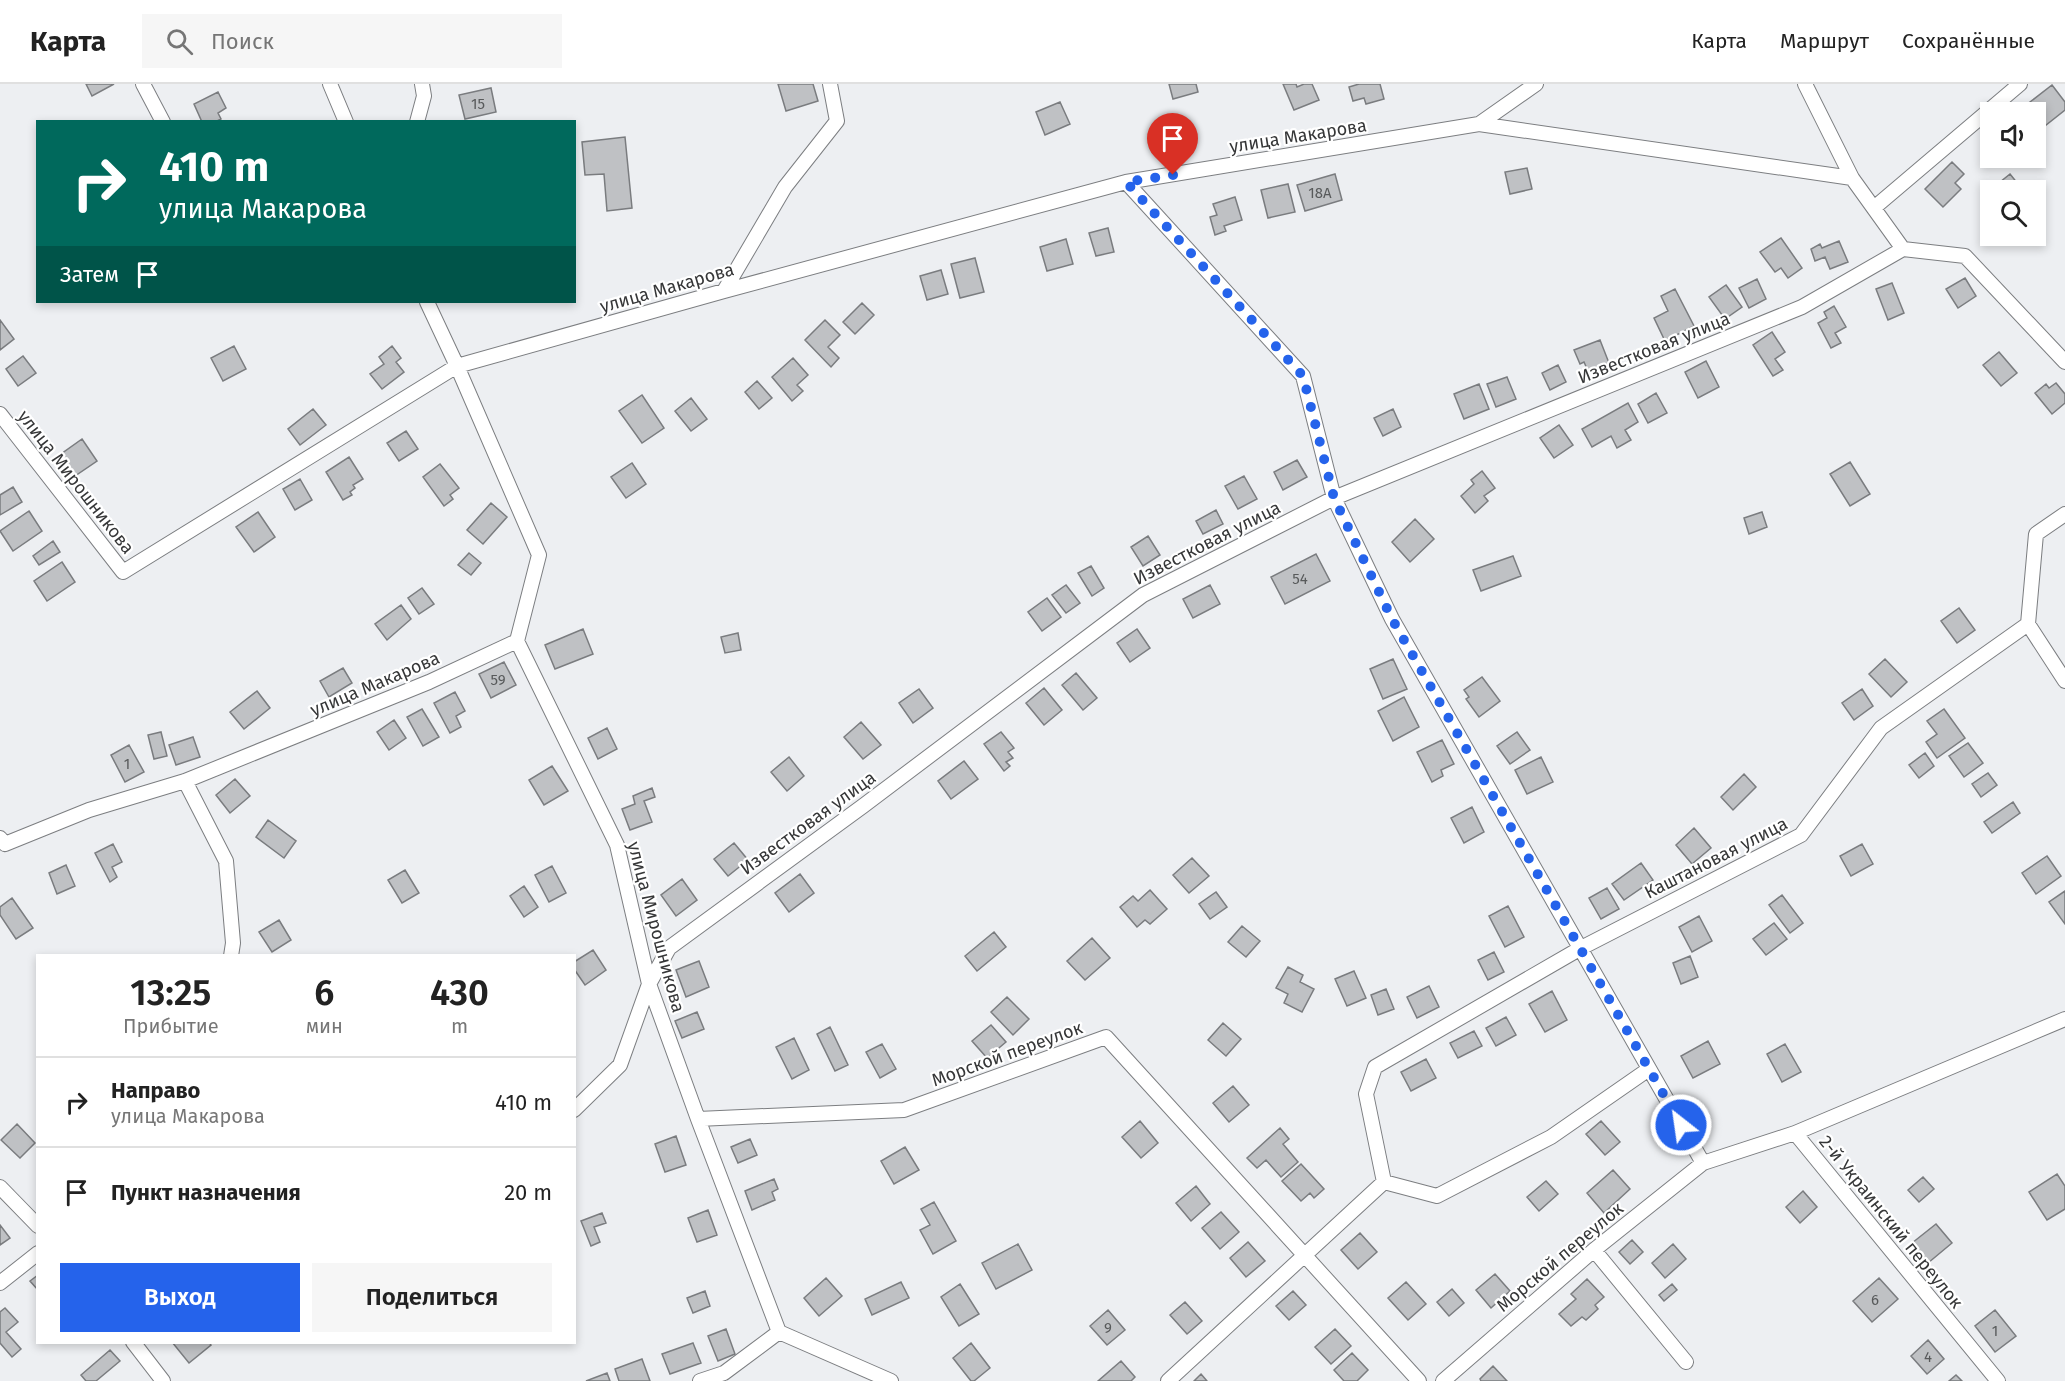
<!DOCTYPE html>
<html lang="ru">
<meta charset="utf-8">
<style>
:root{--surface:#fff;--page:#f6f6f6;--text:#222;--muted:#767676;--line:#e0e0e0;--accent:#2563eb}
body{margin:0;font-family:"Fira Sans",sans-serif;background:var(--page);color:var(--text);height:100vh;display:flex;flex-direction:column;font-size:22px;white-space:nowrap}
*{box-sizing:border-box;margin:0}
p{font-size:20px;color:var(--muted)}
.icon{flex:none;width:33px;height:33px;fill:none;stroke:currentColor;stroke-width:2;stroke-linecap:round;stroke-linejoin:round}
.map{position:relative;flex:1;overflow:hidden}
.sheet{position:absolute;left:36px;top:870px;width:540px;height:390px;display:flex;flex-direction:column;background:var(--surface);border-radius:0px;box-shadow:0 3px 9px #0003}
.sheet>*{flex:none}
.hud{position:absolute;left:36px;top:36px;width:540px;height:183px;border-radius:0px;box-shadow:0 3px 9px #0003;background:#00695c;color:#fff;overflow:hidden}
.controls{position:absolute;left:1980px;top:18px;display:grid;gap:12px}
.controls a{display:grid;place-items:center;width:66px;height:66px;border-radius:0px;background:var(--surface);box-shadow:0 3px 9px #0003;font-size:30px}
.pin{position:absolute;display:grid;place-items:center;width:51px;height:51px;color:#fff;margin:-62px -26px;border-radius:50% 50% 50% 0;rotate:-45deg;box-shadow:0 0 6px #0007}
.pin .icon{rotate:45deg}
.me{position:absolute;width:66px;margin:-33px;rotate:330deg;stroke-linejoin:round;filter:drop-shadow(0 0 4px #0008)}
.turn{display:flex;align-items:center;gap:21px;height:126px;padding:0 24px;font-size:27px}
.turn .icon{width:78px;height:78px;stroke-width:2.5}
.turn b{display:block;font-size:42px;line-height:51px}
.then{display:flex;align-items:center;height:57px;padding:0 24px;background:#0003;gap:12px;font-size:22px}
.eta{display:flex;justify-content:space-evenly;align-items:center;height:102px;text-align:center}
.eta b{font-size:36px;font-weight:600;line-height:42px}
.primary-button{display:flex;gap:12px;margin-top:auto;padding:12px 24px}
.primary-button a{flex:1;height:69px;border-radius:0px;background:var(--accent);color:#fff;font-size:24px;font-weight:600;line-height:69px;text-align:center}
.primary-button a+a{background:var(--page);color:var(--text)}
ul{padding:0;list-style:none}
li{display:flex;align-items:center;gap:18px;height:90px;padding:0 24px;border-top:2px solid var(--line)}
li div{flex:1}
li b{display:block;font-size:22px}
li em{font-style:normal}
header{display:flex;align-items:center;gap:36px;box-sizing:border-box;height:84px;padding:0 30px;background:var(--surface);border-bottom:2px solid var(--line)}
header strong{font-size:28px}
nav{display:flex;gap:33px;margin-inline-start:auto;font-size:21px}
.search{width:420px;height:54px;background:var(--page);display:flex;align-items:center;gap:15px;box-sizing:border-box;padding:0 21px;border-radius:0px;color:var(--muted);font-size:22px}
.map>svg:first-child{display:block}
</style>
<header>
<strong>Карта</strong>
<div class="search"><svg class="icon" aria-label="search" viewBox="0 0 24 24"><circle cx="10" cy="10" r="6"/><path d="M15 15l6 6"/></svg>Поиск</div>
<nav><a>Карта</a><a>Маршрут</a><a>Сохранённые</a></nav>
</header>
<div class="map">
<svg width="2065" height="1297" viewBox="0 0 2065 1297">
<rect width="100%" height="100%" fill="#edeff2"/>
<path fill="#bfc1c4" stroke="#7a7c7f" stroke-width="1.5" d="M86,0H114L92,12Z
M778,0H813L818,17L786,27Z
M1169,0H1196L1198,8L1173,15Z
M1283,0H1296L1297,3L1304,0H1312L1319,16L1294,26Z
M1359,0H1380L1384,15L1366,20L1364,14L1353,17L1349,3Z
M2052,1L2065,18V26L2036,49V28H2017Z
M491,4L496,28L465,35L459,11Z
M218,8L226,24L218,29L221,35L215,38H202L194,20Z
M1060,18L1070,40L1045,51L1036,28Z
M625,53L632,124L607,127L604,90L585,91L582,58Z
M1952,78L1964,90L1955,99L1961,105L1943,123L1925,105Z
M1527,84L1532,105L1510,110L1505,88Z
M1335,90L1342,116L1305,127L1297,101Z
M2010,90L2022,105L1990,106V109L1989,107Z
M1288,100L1295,128L1268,134L1261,106Z
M1235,113L1242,136L1224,142L1226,147L1215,151L1210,133L1217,131L1213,120Z
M1108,144L1114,168L1096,172L1089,149Z
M1781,154L1802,184L1788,194L1781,184L1775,188L1760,168Z
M1066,155L1073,180L1047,187L1040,163Z
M1839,157L1848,178L1830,185L1825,173L1815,177L1811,165L1820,160L1822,164Z
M975,174L984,208L960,214L951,180Z
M941,186L948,210L927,216L920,192Z
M1965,194L1976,212L1958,224L1946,205Z
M1757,195L1766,215L1749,224L1739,204Z
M1892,199L1904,229L1888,236L1876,205Z
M1726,201L1742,223L1725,235L1709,213Z
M1675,205L1694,242L1665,257L1654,234L1668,227L1661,212Z
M862,219L874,231L855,250L843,238Z
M1834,222L1846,243L1835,249L1841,259L1831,264L1818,239L1827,234L1824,228Z
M0,236L14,255L0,266Z
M825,236L840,251L828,263L839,274L831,283L805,256Z
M1772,248L1785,268L1775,275L1783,286L1773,292L1753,261Z
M1600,256L1609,279L1588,287L1584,278L1580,280L1574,266Z
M234,262L246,285L223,297L211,274Z
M392,262L401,274L396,278L404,288L382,305L370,290L384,280L379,273Z
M1999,268L2017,289L2001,302L1983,281Z
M23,272L36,289L18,302L6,285Z
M793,274L808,291L797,301L803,307L792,317L772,293Z
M1706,277L1719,303L1698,314L1685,288Z
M1558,281L1566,298L1550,306L1542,289Z
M1507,293L1516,315L1496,323L1487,300Z
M757,297L772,314L759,325L745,308Z
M2056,299L2065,310V319L2052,330L2035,309L2046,300L2049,304Z
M1479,300L1489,325L1464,335L1454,310Z
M1656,309L1667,329L1648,339L1638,320Z
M642,311L664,344L642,359L619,327Z
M691,314L707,335L691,347L675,327Z
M1628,319L1638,338L1625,346L1631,356L1617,364L1611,352L1592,363L1582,345Z
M313,325L326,341L300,361L288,345Z
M1393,325L1401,343L1383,352L1374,334Z
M1559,341L1573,361L1554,374L1540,354Z
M406,347L418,365L399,377L387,359Z
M82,355L97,377L75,392L61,370Z
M349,373L363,395L353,401L355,404L350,408L352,411L343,416L326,388Z
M1297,376L1307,393L1283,406L1274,388Z
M1850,378L1870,410L1850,422L1830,390Z
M632,379L646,400L626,414L611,393Z
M440,380L459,404L450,411L453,415L444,422L423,393Z
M1482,387L1495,404L1484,412L1488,417L1475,429L1461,412L1474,400L1471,396Z
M1244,392L1257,415L1238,425L1225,402Z
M300,395L312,416L295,426L283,405Z
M13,403L22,418L0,431V411Z
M491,419L507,433L483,460L467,446Z
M1216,426L1223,440L1203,450L1196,437Z
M29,427L42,447L13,467L0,447Z
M258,428L275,453L254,468L236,443Z
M1762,428L1767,443L1749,450L1744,434Z
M1415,435L1434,455L1410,478L1392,458Z
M1148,452L1160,471L1143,482L1131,463Z
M53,457L60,468L39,481L33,472Z
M469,469L481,479L471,491L458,481Z
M1316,470L1330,497L1285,520L1271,493Z
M1513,472L1521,492L1481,507L1473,486Z
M62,478L75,498L47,517L34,497Z
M1091,482L1104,504L1092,512L1078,489Z
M1066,501L1080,519L1066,529L1052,511Z
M1210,501L1220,520L1193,534L1183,515Z
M422,504L434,520L419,530L408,514Z
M1047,514L1061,533L1042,547L1028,528Z
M401,521L411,535L387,556L375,540Z
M1959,524L1975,546L1957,559L1941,537Z
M583,545L593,570L555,585L545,561Z
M1137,545L1150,564L1130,578L1117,559Z
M738,549L741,566L725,569L721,553Z
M1393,575L1407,605L1383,615L1370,585Z
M1885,575L1907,598L1891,613L1869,590Z
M504,578L516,601L491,614L479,590Z
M343,584L352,599L329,613L320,597Z
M1076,589L1097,614L1083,626L1062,601Z
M1482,593L1500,617L1479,633L1466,615L1469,613L1464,606Z
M1044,604L1062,626L1044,641L1026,619Z
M919,605L933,624L913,639L899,619Z
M1862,605L1873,622L1854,636L1842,619Z
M257,607L270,624L244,645L230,628Z
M455,608L465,627L456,632L461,643L450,649L434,619Z
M1404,613L1419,643L1393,657L1378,627Z
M422,625L439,653L423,662L407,633Z
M1944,625L1965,654L1937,674L1926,658L1937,650L1927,637Z
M394,636L406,654L389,666L377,648Z
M861,638L881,661L863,675L844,653Z
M607,644L617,665L598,675L588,654Z
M161,648L167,672L154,675L148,651Z
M1001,648L1014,664L1008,668L1013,674L1006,678L1010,682L1004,687L984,660Z
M1517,648L1530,666L1510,680L1497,662Z
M193,653L200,673L176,681L169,661Z
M1442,656L1454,680L1441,686L1443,692L1432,698L1417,668Z
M1968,659L1983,679L1964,693L1949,672Z
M129,661L144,688L125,698L111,671Z
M1925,669L1934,682L1919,694L1909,681Z
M789,673L804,692L787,707L771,688Z
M1541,673L1553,698L1527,710L1515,686Z
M964,677L978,695L951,715L938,697Z
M552,682L568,707L544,721L529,696Z
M1988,689L1997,701L1981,713L1972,700Z
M1744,690L1756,703L1733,726L1721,713Z
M235,695L250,712L230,729L216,711Z
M652,704L655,713L644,717L652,738L630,746L622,725L635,720L633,712Z
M2013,718L2020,729L1992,749L1984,738Z
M1472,723L1484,748L1464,759L1451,734Z
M268,736L296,757L284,774L256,753Z
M1694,744L1711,764L1692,780L1676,761Z
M734,759L748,776L728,792L714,775Z
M113,760L122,778L112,783L117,793L110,798L95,769Z
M1862,760L1873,780L1851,792L1840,772Z
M2047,772L2061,792L2036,810L2022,789Z
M1192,774L1209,792L1189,809L1173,791Z
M1641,779L1653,796L1624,816L1612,800Z
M66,781L75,802L57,810L49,789Z
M552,782L566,809L549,818L535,791Z
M405,786L419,809L402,819L388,796Z
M800,790L814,809L789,828L775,809Z
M682,795L697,816L676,832L661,811Z
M524,802L538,823L524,833L510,812Z
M1607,804L1619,825L1601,835L1589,814Z
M1150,806L1167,825L1150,840L1145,836L1137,843L1120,823L1133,812L1138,817Z
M2065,807V840L2049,818Z
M1216,808L1227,823L1210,835L1199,820Z
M1782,811L1803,839L1790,849L1769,821Z
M12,814L33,844L16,855L0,831V823Z
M1508,822L1524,853L1505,863L1489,832Z
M1699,832L1712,857L1692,868L1679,843Z
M279,836L291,856L272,868L259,848Z
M1774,839L1787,855L1766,871L1753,855Z
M1242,842L1260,857L1246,873L1228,858Z
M994,848L1006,863L977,887L965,872Z
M1092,854L1110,874L1085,896L1067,877Z
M593,866L606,886L585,901L574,885V878Z
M1494,868L1504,888L1488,896L1478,876Z
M1690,872L1698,893L1681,900L1673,879Z
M699,877L709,903L686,913L676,886Z
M1288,883L1303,891L1300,898L1314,905L1302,928L1284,919L1288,910L1276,904Z
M1354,887L1366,914L1347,922L1335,895Z
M1429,902L1439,923L1417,934L1407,913Z
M1386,905L1394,925L1378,931L1371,911Z
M1552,907L1567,936L1545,948L1529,920Z
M1007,913L1029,935L1013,951L991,928Z
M697,928L704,945L682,954L675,937Z
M1506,933L1516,951L1496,962L1486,944Z
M1223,939L1241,955L1226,972L1208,956Z
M991,941L1006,958L987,974L972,957Z
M830,943L848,981L835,987L817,950Z
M1474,947L1482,962L1458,974L1450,959Z
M794,954L809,986L792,995L776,963Z
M1708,957L1720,980L1693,994L1681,972Z
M882,960L896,985L880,994L866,968Z
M1785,960L1801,988L1782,998L1767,970Z
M1426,975L1436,994L1411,1007L1401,988Z
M1233,1002L1249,1021L1229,1038L1213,1019Z
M1140,1037L1158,1059L1141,1074L1122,1053Z
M1601,1037L1620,1058L1605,1071L1586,1050Z
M17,1040L35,1059L20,1074L1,1056Z
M1280,1044L1289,1055L1283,1060L1298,1078L1281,1093L1266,1076L1257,1084L1247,1074Z
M676,1052L686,1081L665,1088L655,1060Z
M750,1055L757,1071L738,1079L731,1063Z
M905,1063L919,1086L894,1100L881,1077Z
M1301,1080L1324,1105L1314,1114L1310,1109L1301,1117L1282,1097Z
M1613,1086L1630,1105L1604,1129L1587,1109Z
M2057,1090L2065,1102V1125L2047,1136L2029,1108Z
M1923,1093L1934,1105L1919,1118L1908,1106Z
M774,1095L778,1105L772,1108L775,1116L752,1126L745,1107Z
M1546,1097L1558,1110L1539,1127L1527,1113Z
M1196,1102L1210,1120L1191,1137L1176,1119Z
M1803,1107L1817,1123L1800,1139L1786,1123Z
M934,1118L956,1157L933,1170L920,1146L930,1141L921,1125Z
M708,1126L717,1151L697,1158L688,1134Z
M1221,1128L1239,1148L1220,1165L1202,1144Z
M602,1129L606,1139L594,1143L600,1158L591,1162L581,1137Z
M1936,1140L1952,1159L1928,1179L1912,1159Z
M0,1141L10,1154L0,1161Z
M1360,1149L1377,1168L1358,1185L1341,1166Z
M1632,1156L1643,1168L1630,1180L1619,1168Z
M1248,1158L1265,1177L1246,1193L1230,1174Z
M1018,1160L1032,1186L996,1205L982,1179Z
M1673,1160L1686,1175L1665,1194L1652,1179Z
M1495,1190L1510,1207L1491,1224L1476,1206Z
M38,1191V1206L30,1197Z
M826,1194L842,1212L819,1232L804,1214Z
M1879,1194L1898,1215L1872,1238L1853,1217Z
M1587,1195L1604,1213L1595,1221L1598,1225L1586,1236L1582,1233L1571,1242L1559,1230L1576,1215L1571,1210Z
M901,1198L909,1214L872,1231L865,1215Z
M1406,1198L1426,1220L1408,1236L1388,1214Z
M960,1200L979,1230L959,1242L941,1213Z
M1672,1200L1677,1206L1664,1217L1659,1211Z
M1452,1205L1464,1219L1449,1232L1437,1218Z
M705,1207L710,1222L693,1229L687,1214Z
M1293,1207L1306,1221L1289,1236L1276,1222Z
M1185,1218L1202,1237L1187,1250L1170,1231Z
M5,1224L18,1238L6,1248L21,1265L12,1273L0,1259V1228Z
M1108,1226L1125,1246L1107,1261L1090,1242Z
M1995,1226L2016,1252L1995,1268L1975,1242Z
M726,1245L735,1270L718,1277L708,1252Z
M1335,1245L1351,1262L1331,1280L1315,1263Z
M1928,1256L1944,1275L1927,1290L1911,1272Z
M172,1258H209L211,1261L189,1279Z
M693,1259L701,1279L670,1290L662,1270Z
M971,1259L990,1284L974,1297H971L953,1274Z
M110,1266L120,1277L96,1297H86L81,1291Z
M1352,1269L1368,1286L1357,1297H1344L1334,1286Z
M642,1275L650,1297H619L615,1285Z
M1121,1277L1135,1293L1131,1297H1098Z
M1493,1282L1507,1297H1481L1480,1295Z
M607,1289L610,1297H586Z
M1201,1290L1207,1297H1194Z
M1956,1291L1962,1297H1949Z"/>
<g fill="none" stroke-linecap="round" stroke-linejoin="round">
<g stroke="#7c7e81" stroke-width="16">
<path id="street" d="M143,0L163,38
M330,0L346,38
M1805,0L1852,94
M417,38L424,12L422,0
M1479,40L1852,94L1903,165L1965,172L2065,278
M1126,98L1303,292L1334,414L1392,535L1703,1079
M1875,123L2020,0
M724,207L785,103L837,37L830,0
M0,330L123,488L457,282L427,218
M2028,540L2065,597
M517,557L539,471L457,282L724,207L1126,98L1479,40L1536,0
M517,557L617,761L649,900L698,1035L779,1248
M185,697L226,777L233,859L231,872
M0,754L5,760L89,726L185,697L429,598L517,557
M574,1026L620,981L649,900L669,864L863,722L1143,511L1334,414L1802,223L1903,165
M698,1035L904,1026L1106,953L1419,1297
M1795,1049L2065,935
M1384,1098L1366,1010L1375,983L1581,864L1801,751L1881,644L2028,540L2036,450L2065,430
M0,1103L38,1142
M1594,1166L1686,1278
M0,1199L38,1169
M779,1248L891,1297
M133,1258L163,1297
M700,1297L724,1289L779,1248
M1168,1297L1384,1098L1437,1112L1551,1053L1649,985
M1443,1297L1594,1166L1703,1079L1795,1049L1998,1297"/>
</g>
<use href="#street" stroke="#fff" stroke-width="14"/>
</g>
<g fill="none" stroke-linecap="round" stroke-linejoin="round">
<path stroke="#2563eb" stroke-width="10" stroke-dasharray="0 18" d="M1173,91L1126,98L1303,292L1334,414L1392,535L1681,1041"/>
</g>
<g text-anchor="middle" stroke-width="4.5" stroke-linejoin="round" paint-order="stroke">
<g font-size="15" fill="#585a5b">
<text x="478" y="25">15</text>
<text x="1320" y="114">18А</text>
<text x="1300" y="500">54</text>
<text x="498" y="601">59</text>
<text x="127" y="685">1</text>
<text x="1875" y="1221">6</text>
<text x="1108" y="1249">9</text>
<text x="1995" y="1252">1</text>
<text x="1928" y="1278">4</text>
</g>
<g font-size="18" fill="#363738" stroke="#fff">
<text transform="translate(1298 52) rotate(-9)" y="6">улица Макарова</text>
<text transform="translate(667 204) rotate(-16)" y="6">улица Макарова</text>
<text transform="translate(1654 264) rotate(-22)" y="6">Известковая улица</text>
<text transform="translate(76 398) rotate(52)" y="6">улица Мирошникова</text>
<text transform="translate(1207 459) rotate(-27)" y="6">Известковая улица</text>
<text transform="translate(375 600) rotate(-23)" y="6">улица Макарова</text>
<text transform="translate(808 739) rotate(-36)" y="6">Известковая улица</text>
<text transform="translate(1716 774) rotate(-27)" y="6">Каштановая улица</text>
<text transform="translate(656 843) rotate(75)" y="6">улица Мирошникова</text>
<text transform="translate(1007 970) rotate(-20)" y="6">Морской переулок</text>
<text transform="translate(1891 1138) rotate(51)" y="6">2-й Украинский переулок</text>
<text transform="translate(1560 1173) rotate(-40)" y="6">Морской переулок</text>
</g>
</g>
</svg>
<div class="controls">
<a><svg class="icon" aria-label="sound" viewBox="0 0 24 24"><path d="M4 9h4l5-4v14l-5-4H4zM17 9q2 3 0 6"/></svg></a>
<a><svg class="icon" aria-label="search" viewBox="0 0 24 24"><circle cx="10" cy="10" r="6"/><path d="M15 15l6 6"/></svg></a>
</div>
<div class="pin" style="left:1173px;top:91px;background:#d93025"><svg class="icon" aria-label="arrive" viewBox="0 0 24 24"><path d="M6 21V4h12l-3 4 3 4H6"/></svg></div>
<svg class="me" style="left:1681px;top:1041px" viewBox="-20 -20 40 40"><circle r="17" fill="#2563eb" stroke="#fff" stroke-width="3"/><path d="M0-11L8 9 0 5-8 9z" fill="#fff"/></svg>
<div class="hud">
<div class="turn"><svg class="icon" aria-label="right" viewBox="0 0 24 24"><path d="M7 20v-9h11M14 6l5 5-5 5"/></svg><div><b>410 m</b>улица Макарова</div></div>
<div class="then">Затем<svg class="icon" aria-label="arrive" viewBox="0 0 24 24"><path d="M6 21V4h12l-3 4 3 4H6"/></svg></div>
</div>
<section class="sheet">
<div class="eta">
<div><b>13:25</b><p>Прибытие</p></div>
<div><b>6</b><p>мин</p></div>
<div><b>430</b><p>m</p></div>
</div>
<ul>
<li><svg class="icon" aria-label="right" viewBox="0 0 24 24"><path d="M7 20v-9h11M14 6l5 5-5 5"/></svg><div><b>Направо</b><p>улица Макарова</p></div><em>410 m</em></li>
<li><svg class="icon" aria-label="arrive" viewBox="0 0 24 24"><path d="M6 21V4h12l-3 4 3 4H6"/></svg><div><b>Пункт назначения</b></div><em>20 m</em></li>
</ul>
<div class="primary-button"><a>Выход</a><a>Поделиться</a></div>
</section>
</div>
